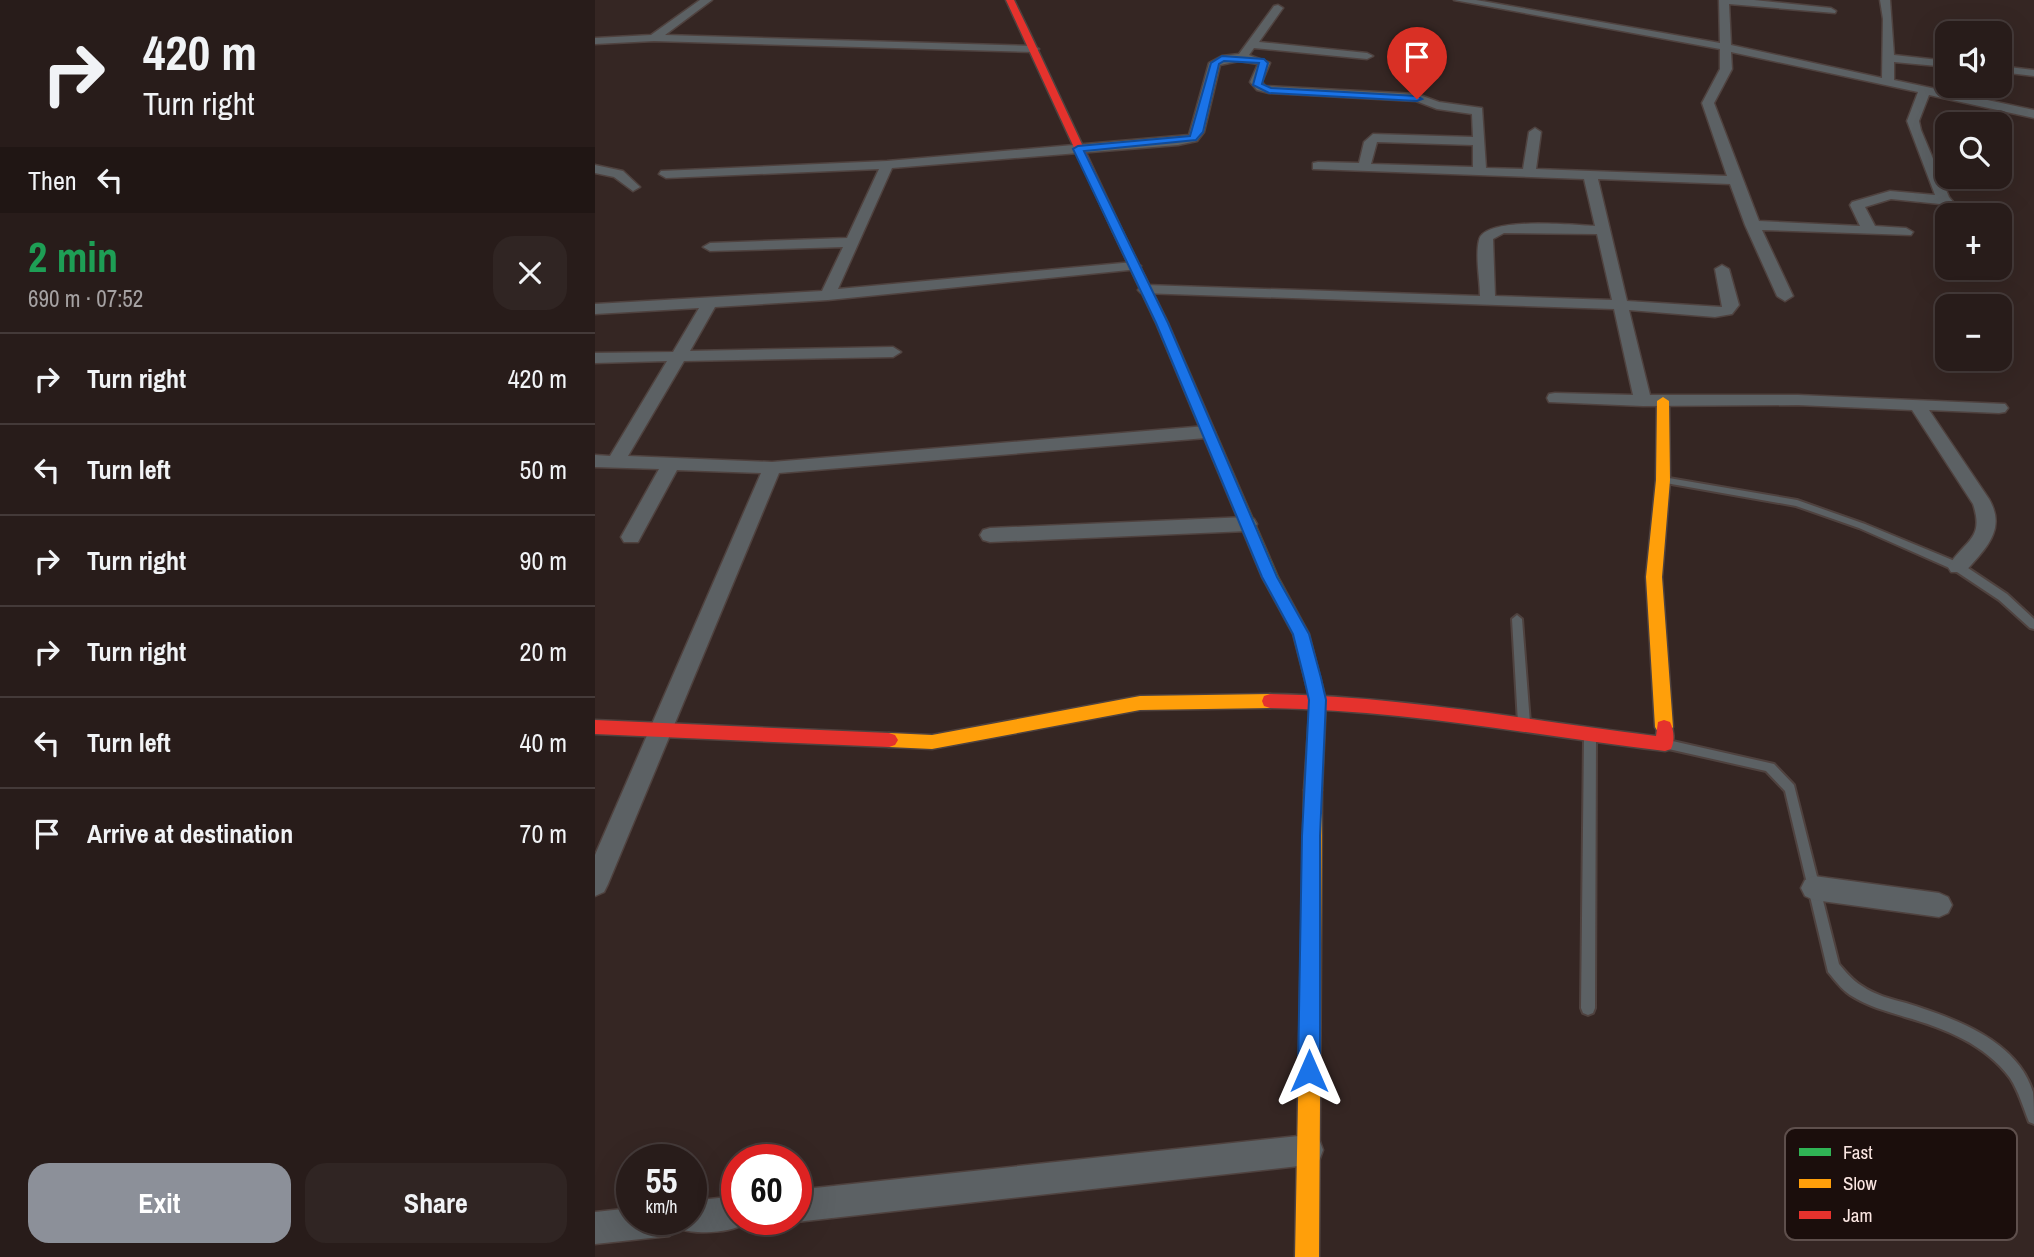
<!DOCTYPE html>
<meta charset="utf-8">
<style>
:root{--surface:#281c1a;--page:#302523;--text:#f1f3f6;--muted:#a5a1a2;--line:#443a39;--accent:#8c9099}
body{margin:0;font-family:"Archivo Narrow",sans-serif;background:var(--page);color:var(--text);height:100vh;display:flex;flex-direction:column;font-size:26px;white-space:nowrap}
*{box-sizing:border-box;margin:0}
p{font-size:23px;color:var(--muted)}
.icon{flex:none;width:38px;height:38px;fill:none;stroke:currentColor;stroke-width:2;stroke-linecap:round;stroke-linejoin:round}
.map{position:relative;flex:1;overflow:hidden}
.panel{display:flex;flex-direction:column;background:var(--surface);width:595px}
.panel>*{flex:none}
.hud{background:#281c1a;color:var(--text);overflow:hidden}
.buttons{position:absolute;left:1340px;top:21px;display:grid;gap:14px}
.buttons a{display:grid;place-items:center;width:77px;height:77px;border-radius:14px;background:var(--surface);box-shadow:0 7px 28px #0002,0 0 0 2px var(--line);font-size:35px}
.speed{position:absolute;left:21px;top:1144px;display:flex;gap:14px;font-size:35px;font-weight:700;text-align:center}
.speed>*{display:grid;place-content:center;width:91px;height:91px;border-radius:50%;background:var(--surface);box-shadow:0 7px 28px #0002,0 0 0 2px var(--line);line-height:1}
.speed small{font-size:18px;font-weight:400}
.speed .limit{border:10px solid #d22;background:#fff;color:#111}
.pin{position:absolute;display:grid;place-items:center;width:60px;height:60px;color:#fff;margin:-72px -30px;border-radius:50% 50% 50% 0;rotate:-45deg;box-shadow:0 0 7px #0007}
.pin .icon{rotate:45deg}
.me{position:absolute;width:77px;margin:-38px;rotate:0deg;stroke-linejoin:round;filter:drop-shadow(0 0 5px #0008)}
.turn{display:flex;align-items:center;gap:24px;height:147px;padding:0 28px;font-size:32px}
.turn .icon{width:91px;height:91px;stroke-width:2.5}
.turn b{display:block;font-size:49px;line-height:60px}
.then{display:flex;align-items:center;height:66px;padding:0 28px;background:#0003;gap:14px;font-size:26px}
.round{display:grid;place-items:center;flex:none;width:74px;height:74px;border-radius:21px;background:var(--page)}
.head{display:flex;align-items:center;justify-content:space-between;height:119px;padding:0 28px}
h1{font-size:42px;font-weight:800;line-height:52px;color:#1e9e55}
.button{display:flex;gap:14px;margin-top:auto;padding:14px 28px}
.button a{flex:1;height:80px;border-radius:21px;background:var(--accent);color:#fff;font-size:28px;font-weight:800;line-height:80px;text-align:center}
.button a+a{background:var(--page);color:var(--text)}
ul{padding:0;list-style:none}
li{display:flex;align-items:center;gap:21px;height:91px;padding:0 28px;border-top:2px solid var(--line)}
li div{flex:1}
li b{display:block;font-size:26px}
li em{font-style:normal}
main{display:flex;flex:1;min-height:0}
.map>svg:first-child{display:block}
</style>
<main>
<section class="panel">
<div class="hud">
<div class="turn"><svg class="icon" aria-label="right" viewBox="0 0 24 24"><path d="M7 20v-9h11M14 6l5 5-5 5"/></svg><div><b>420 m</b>Turn right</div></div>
<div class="then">Then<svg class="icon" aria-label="left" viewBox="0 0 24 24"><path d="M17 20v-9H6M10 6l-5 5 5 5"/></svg></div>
</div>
<div class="head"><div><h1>2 min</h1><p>690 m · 07:52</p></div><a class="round"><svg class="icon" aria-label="close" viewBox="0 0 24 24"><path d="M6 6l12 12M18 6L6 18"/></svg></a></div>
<ul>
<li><svg class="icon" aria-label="right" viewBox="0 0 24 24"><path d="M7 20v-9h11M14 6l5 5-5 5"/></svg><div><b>Turn right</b></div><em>420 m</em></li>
<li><svg class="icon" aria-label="left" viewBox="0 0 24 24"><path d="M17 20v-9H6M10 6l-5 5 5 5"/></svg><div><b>Turn left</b></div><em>50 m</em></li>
<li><svg class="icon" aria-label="right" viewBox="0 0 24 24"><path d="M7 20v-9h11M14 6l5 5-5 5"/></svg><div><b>Turn right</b></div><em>90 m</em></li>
<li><svg class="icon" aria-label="right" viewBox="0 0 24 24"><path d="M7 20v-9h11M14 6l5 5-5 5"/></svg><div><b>Turn right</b></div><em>20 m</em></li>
<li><svg class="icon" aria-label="left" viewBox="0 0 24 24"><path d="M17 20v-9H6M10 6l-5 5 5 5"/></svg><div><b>Turn left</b></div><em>40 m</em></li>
<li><svg class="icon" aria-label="arrive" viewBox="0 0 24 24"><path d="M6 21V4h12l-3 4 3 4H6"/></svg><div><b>Arrive at destination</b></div><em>70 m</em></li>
</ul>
<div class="button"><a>Exit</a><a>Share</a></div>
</section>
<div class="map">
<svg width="1439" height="1257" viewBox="0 0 1439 1257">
<rect width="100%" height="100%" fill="#352623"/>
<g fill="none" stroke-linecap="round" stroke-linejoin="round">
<g stroke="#4f423f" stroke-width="4">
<path id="lane" d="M1068,477L1202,500L1270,524L1367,564L1412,594L1439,619V629L1435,628L1404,600L1359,570L1264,528L1201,506L1065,482L1063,480L1065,478Z
M922,615L927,619L935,723L933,726L929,728L925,726L923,723L917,619Z
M995,733L999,735L1001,738L1000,1008L998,1013L993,1015L988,1013L986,1008L989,738L991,735Z
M1073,740L1179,764L1199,785L1244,964C1251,972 1257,980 1267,986C1280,995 1296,999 1311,1003C1359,1018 1422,1040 1438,1092C1439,1102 1439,1114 1439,1124L1434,1122C1428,1107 1424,1092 1415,1078C1390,1044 1349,1028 1310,1017C1291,1011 1272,1006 1255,995C1246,989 1240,980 1233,972L1190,791L1171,771L1069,748L1067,745L1069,742Z"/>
</g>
<g stroke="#4f423f" stroke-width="3">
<path id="street" d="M105,0H117L70,35L439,46L444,49L439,52L59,41L0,44V38L56,35Z
M859,0H881L1125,43L1124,0H1159L1236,8L1241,11L1240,13L1134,4L1136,45L1287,78L1288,19L1285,0H1295L1299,55L1353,61V67L1299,62V80L1439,110V118L1334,95L1324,121L1326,130L1354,197L1369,215H1355L1345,204L1296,199L1270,207L1280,226L1311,228L1318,232L1316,235L1167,230L1198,296L1190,301L1182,296L1150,225L1135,184L1003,179L1032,301L1127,307L1120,269L1127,265L1134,269L1144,305L1137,314L1120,317L1034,310L1055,395H1203L1410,404L1413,408L1410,412L1404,413L1334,410L1394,499C1412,530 1390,549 1370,572H1356L1353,567C1369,540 1390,540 1378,504L1317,410L1203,405L1048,406L954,402L952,398L954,394L960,393L1038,395L1019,309L546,293L543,290L546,287L551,285L885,296C885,279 880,257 884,240C889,216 979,225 1000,226L989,179L718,169V163L723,162L764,163L769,142L778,134L878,137L877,114L842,109L821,101L674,93L662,90L655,82L663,64L644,61L625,65L609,132L602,141L583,145L297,168L243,289L539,262L546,266L544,269L233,300L120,307L95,351L298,347L306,352L298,357L89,361L33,456L177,462L611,426L620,432L611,438L184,473L13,884L9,892L0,896V855L166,473L82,470L43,542H29L26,537L64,469L0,467V455L15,456L72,361L0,363V353L78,352L104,308L0,314V304L227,291L248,247L115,251L108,247L115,243L252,238L284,169L71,178L64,174L66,171L292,161L594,135L614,63L627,56L644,54L679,6L683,5L688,8L664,42L772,53L778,56L772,59L659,48L654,55L675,63L667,82L670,86L822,94L844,102L887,108L891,168L928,169L934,132L940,128L946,132L941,169L1132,176L1107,103L1125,69V49ZM1136,52L1323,92L1312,121L1340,195L1295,191L1257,202L1255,205L1265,226L1164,221L1119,103L1137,69ZM782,142L878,145V167L776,164ZM909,233L1002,234L1017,300L900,296L898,239Z
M1405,66L1439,70V76L1405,72Z
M0,165L28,171L45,187L38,191L19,177L0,173Z
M652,517L659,519L662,524L659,529L652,531L395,542L388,540L385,535L388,530L395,528Z
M1219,876L1344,893L1353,897L1357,905L1353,913L1344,917L1219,900L1210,896L1206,888L1210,880Z
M713,1135L724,1139L728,1150L724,1161L713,1165L201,1222L197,1220H201V1190Z
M142,1196V1220H154C143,1233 102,1235 86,1229L74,1236L0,1244V1212L37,1208V1220H96V1201Z"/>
</g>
<g stroke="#4f423f" stroke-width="3">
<path id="fast" d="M519,230L528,232L573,323L683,577L714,634L731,700L727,790L724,795L718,798L712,795L709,790L715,700L698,634L667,577L561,323L518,232Z"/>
</g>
<g stroke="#4f423f" stroke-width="3">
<path id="slow" d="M1068,397L1074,401L1075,480L1067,577L1078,727L1075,732L1069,734L1063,732L1060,727L1051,577L1061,480L1062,401Z
M675,694L681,696L683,701L681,706L675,708L545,710L337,749L294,747L288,745L285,740L288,735L294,733L337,735L545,696Z
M718,782L724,785L727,790L724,1257H700L709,790L712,785Z"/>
</g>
<g stroke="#4f423f" stroke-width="3">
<path id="jam" d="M411,0H419L433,29L528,232L527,234L518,232Z
M675,694C805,696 932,720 1061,736L1063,722L1069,720L1075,722C1079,730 1080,741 1076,749L1070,751C938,735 808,710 675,708L669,706L667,701L669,696Z
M0,720L294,733L300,735L303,740L300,745L294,747L0,734Z"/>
</g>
<use href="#lane" fill="#5c6164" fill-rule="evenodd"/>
<use href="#street" fill="#5c6164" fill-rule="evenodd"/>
<use href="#fast" fill="#30b455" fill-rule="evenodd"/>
<use href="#slow" fill="#ff9f0a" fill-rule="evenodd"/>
<use href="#jam" fill="#e5322d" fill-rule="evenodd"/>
</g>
<path fill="#1a73e8" stroke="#114b97" stroke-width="2" d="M627,56L669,59L673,63L667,84L676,88L822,96L827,99L822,101L674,93L658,85L664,63L629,61L624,64L608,132L601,140L489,151L573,323L682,577L714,634L726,678L731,700L725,836V1071L721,1079L714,1082L706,1079L703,1071L707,836L714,700L709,678L698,634L667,577L561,323L478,149L483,146L595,136L616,63Z"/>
<rect x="1190" y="1128" width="232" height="112" rx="10" fill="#1b0e0c" stroke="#5e4f4c" stroke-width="2"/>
<rect x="1204" y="1148" width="32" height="8" fill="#30b455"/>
<rect x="1204" y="1179" width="32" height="9" fill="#ff9f0a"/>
<rect x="1204" y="1211" width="32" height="8" fill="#e5322d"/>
<g font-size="19" fill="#fbe6e2">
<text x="1248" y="1159">Fast</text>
<text x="1248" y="1190">Slow</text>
<text x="1248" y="1222">Jam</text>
</g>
</svg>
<div class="buttons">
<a><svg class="icon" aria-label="sound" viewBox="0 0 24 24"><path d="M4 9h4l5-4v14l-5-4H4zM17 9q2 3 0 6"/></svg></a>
<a><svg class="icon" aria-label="search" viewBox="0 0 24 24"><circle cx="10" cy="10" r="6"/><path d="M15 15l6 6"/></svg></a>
<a>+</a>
<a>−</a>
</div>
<div class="speed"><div>55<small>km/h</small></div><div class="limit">60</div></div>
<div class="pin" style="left:822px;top:99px;background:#d93025"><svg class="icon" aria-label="arrive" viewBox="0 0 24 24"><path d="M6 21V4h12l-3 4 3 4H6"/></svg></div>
<svg class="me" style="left:714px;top:1071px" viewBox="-20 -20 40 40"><path d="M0-17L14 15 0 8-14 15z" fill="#1a73e8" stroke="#fff" stroke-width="4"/></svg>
</div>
</main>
